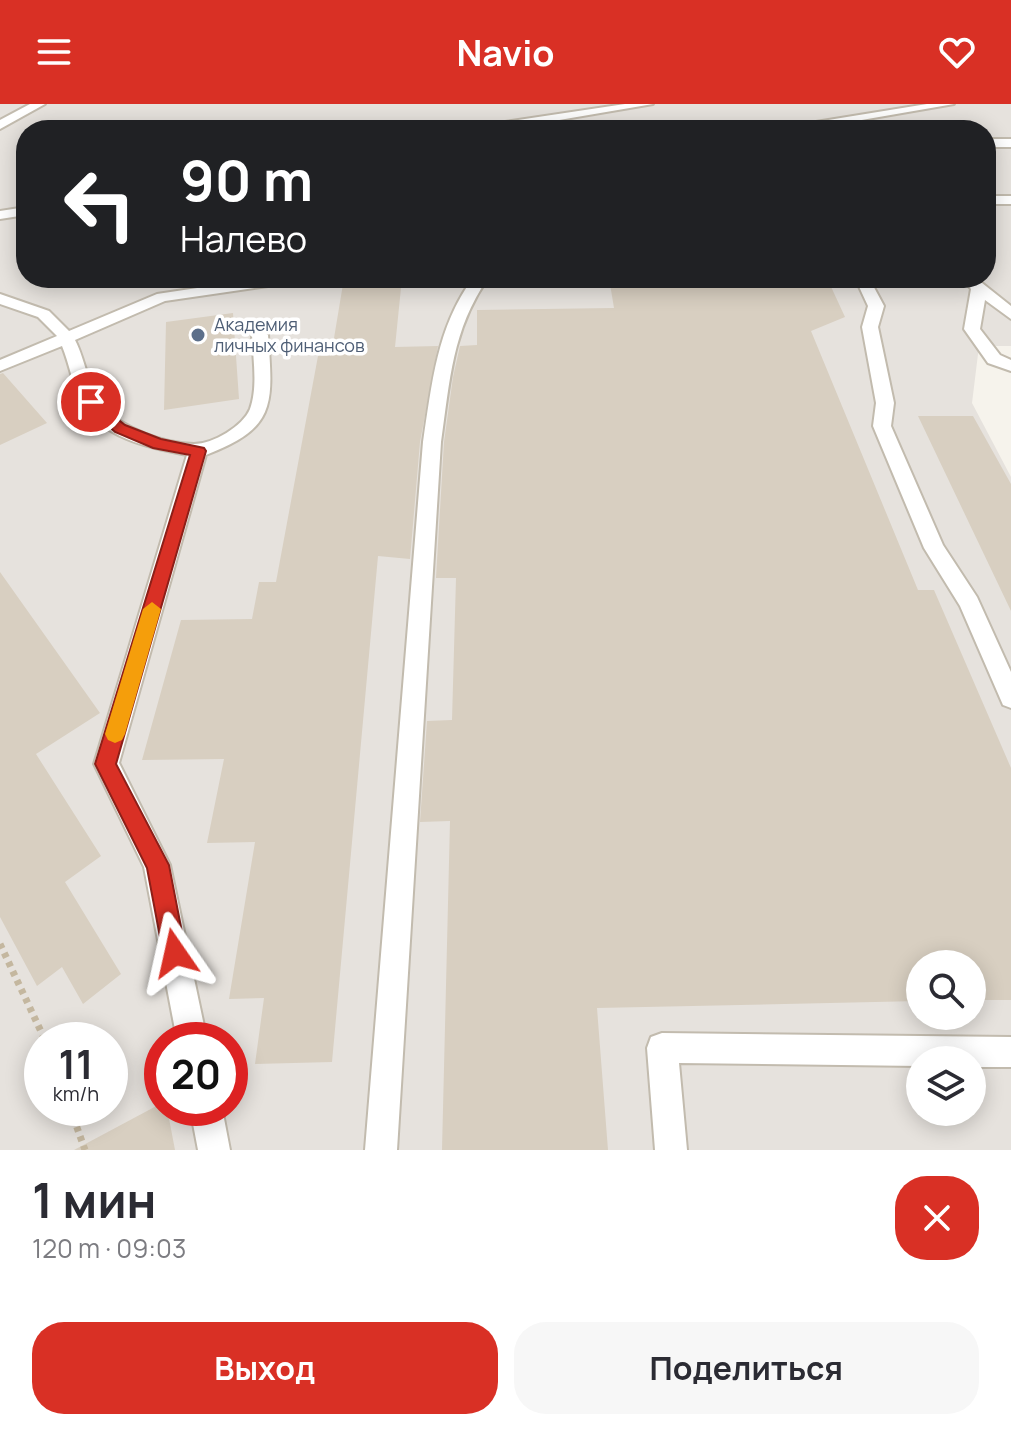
<!DOCTYPE html>
<html lang="ru">
<meta charset="utf-8">
<style>
:root{--surface:#fff;--page:#f7f7f7;--text:#2b2b33;--muted:#7c7c81;--accent:#d93025}
body{margin:0;font-family:Manrope,sans-serif;background:var(--page);color:var(--text);height:100vh;display:flex;flex-direction:column;font-size:30px;white-space:nowrap}
*{box-sizing:border-box;margin:0}
p{font-size:26px;color:var(--muted)}
.icon{flex:none;width:44px;height:44px;fill:none;stroke:currentColor;stroke-width:2;stroke-linecap:round;stroke-linejoin:round}
.map{position:relative;height:1046px;overflow:hidden}
.sheet{display:flex;flex-direction:column;background:var(--surface);flex:1}
.sheet>*{flex:none}
.hud{position:absolute;left:16px;top:16px;width:980px;height:168px;border-radius:32px;box-shadow:0 4px 20px #0003;background:#202124;color:#fff;overflow:hidden}
.buttons{position:absolute;left:906px;top:846px;display:grid;gap:16px}
.buttons a{display:grid;place-items:center;width:80px;height:80px;border-radius:50%;background:var(--surface);box-shadow:0 4px 20px #0003;font-size:40px}
.speed{position:absolute;left:24px;top:918px;display:flex;gap:16px;font-size:40px;font-weight:700;text-align:center}
.speed>*{display:grid;place-content:center;width:104px;height:104px;border-radius:50%;background:var(--surface);box-shadow:0 4px 20px #0003;line-height:1}
.speed small{font-size:20px;font-weight:400}
.speed .limit{border:12px solid #d22;background:#fff;color:#111}
.pin{position:absolute;display:grid;place-items:center;width:68px;height:68px;color:#fff;margin:-34px;border:4px solid #fff;border-radius:50%;box-shadow:0 2px 8px #0007}
.me{position:absolute;width:88px;margin:-44px;rotate:349deg;stroke-linejoin:round;filter:drop-shadow(0 0 6px #0008)}
.turn{display:flex;align-items:center;gap:28px;height:168px;padding:0 32px;font-size:36px}
.turn .icon{width:104px;height:104px;stroke-width:2.5}
.turn b{display:block;font-size:56px;line-height:68px}
.round{display:grid;place-items:center;flex:none;width:84px;height:84px;border-radius:32px;background:var(--page)}
.head{display:flex;align-items:center;justify-content:space-between;height:136px;padding:0 32px}
h1{font-size:48px;font-weight:700;line-height:60px}
.cta{display:flex;gap:16px;margin-top:auto;padding:16px 32px}
.cta a{flex:1;height:92px;border-radius:32px;background:var(--accent);color:#fff;font-size:32px;font-weight:700;line-height:92px;text-align:center}
.cta a+a{background:var(--page);color:var(--text)}
header{display:flex;justify-content:space-between;align-items:center;height:104px;padding:0 32px;background:var(--accent);color:#fff;font-size:36px;font-weight:700}
.map>svg:first-child{display:block}
</style>
<header><svg class="icon" aria-label="menu" viewBox="0 0 24 24"><path d="M4 6h16M4 12h16M4 18h16"/></svg>Navio<svg class="icon" aria-label="heart" viewBox="0 0 24 24"><path d="M12 20l-8-8c-3-5 5-10 8-4 3-6 11-1 8 4z"/></svg></header>
<div class="map">
<svg width="1011" height="1046" viewBox="0 0 1011 1046">
<rect width="100%" height="100%" fill="#f6f3ec"/>
<path fill="#e6e2dd" fill-rule="evenodd" d="M0,0H1011V242H979L972,299L1011,373V1046H0ZM26,26H986V174H26ZM920,860H972V912H920ZM42,936H110V1004H42ZM162,936H230V1004H162ZM920,956H972V1008H920Z"/>
<path fill="#d8cfc1" d="M344,174H402L395,243L438,242L420,338L410,455L378,452L332,958L255,960L264,894L229,895L255,738L207,739L224,655L142,656L181,516L252,515L259,478H276L318,252H331Z
M609,174H827L845,213L811,227L918,486H934L1011,664V896H972V860H920V897L597,904L608,1046H442L450,717L420,718L427,617L452,616L456,474H436L444,338L453,273L460,242L477,241V206L614,204Z
M233,209L239,295L164,306L166,218Z
M3,269L47,319L0,341V270Z
M918,312H973L1011,380V507Z
M0,468L100,609L36,650L101,752L65,778L121,870L83,900L62,863L37,882L0,813Z
M162,999V1004H167L175,1046H74Z"/>
<g fill="none" stroke-linecap="round" stroke-linejoin="round">
<g stroke="#c2bbae" stroke-width="4">
<path id="lane" d="M30,0H45L0,25V16Z
M625,0H653L501,26H472L478,22Z
M927,0H954L804,26L816,18Z
M986,35H1011V43H986Z
M986,92H1011V100H986Z
M26,103V111L0,115V107Z
M264,174L289,176L282,180L165,197L75,236C86,257 88,286 104,304C124,325 165,340 194,340C213,340 243,322 250,305C258,283 253,254 252,231L260,226L268,231C273,300 277,324 206,351L119,659L170,761L207,936H177L144,763L94,660L187,351C149,344 100,334 80,295C72,278 69,259 62,242L0,267V256L57,232L38,213L0,200V190L49,207L69,227L157,190Z
M473,174H488C452,226 450,276 441,338L397,1046H365L423,338C432,279 437,223 473,174Z
M855,174H869L884,202L878,223L894,299L891,322L943,441L977,493L1011,568V604L1003,601L960,502L924,444L873,322L876,299L862,223L868,202Z
M967,175H977L1011,202V215L985,196L980,225L1000,251L1011,256V267L988,259L964,225L971,185L965,178Z
M662,929L1011,933V963H972V956H920V962L679,959L687,1046H655L647,944L651,933Z
M190,1004H222L230,1046H198Z"/>
</g>
<path stroke="#c4b79f" stroke-width="7" stroke-dasharray="5 5" stroke-linecap="butt" d="M0,840L45,936
M70,1004L85,1046"/>
<use href="#lane" fill="#fff" fill-rule="evenodd"/>
</g>
<path fill="#d93025" stroke="#8d1f18" stroke-width="2" d="M91,294L125,321L161,335L204,344L206,347L116,660L169,761L186,849L183,857L175,860L166,857L163,849L147,764L95,660L190,351L153,344L115,328L86,302V295Z"/>
<path fill="#f59e0b" d="M152,498L161,505L125,630L122,636L115,639L108,636L105,630L143,505Z"/>
<circle fill="#5c6f8a" stroke="#fff" stroke-width="3" cx="198" cy="231" r="8"/>
<g text-anchor="middle" stroke-width="7" stroke-linejoin="round" paint-order="stroke">
<g font-size="18" fill="#4e5e75" stroke="#fff" text-anchor="start">
<text x="214" y="227">Академия<tspan x="214" dy="21">личных финансов</tspan></text>
</g>
</g>
</svg>
<div class="buttons">
<a><svg class="icon" aria-label="search" viewBox="0 0 24 24"><circle cx="10" cy="10" r="6"/><path d="M15 15l6 6"/></svg></a>
<a><svg class="icon" aria-label="layers" viewBox="0 0 24 24"><path d="M12 4l9 5-9 5-9-5zM3 14l9 5 9-5"/></svg></a>
</div>
<div class="speed"><div>11<small>km/h</small></div><div class="limit">20</div></div>
<div class="pin" style="left:91px;top:298px;background:#d93025"><svg class="icon" aria-label="arrive" viewBox="0 0 24 24"><path d="M6 21V4h12l-3 4 3 4H6"/></svg></div>
<svg class="me" style="left:175px;top:849px" viewBox="-20 -20 40 40"><path d="M0-17L14 15 0 8-14 15z" fill="#d93025" stroke="#fff" stroke-width="4"/></svg>
<div class="hud">
<div class="turn"><svg class="icon" aria-label="left" viewBox="0 0 24 24"><path d="M17 20v-9H6M10 6l-5 5 5 5"/></svg><div><b>90 m</b>Налево</div></div>
</div>
</div>
<section class="sheet">
<div class="head"><div><h1>1 мин</h1><p>120 m · 09:03</p></div><a class="round" style="background:#d93025;color:#fff"><svg class="icon" aria-label="close" viewBox="0 0 24 24"><path d="M6 6l12 12M18 6L6 18"/></svg></a></div>
<div class="cta"><a>Выход</a><a>Поделиться</a></div>
</section>
